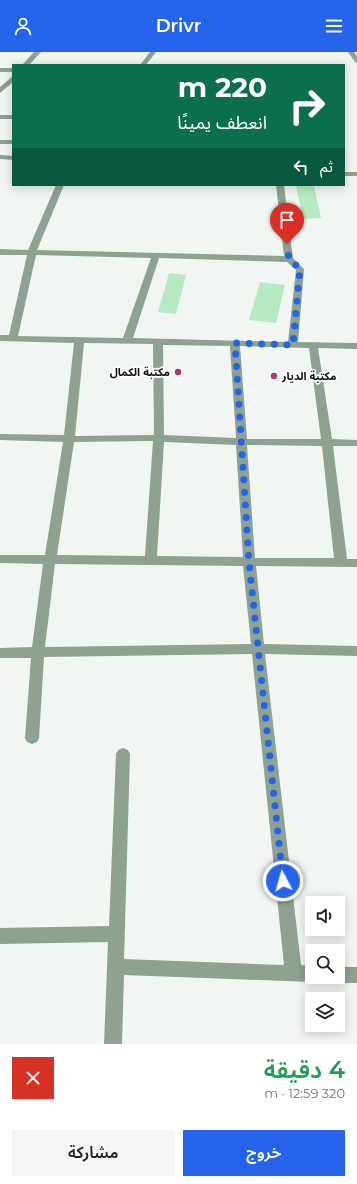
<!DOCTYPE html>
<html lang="ar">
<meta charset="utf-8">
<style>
:root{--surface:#fff;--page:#f6f6f6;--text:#222;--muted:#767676;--accent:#2563eb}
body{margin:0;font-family:Montserrat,"Noto Sans Arabic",sans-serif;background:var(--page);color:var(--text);direction:rtl;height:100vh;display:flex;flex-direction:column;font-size:15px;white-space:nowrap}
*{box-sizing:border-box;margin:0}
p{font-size:13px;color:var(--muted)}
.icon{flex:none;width:22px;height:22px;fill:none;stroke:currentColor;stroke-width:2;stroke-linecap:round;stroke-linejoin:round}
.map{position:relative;height:992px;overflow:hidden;direction:ltr}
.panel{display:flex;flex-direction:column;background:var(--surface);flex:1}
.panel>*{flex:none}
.hud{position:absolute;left:12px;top:12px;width:333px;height:122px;border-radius:0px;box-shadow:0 2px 10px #0003;direction:rtl;background:#0b6e4f;color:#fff;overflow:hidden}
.buttons{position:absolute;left:305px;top:844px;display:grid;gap:8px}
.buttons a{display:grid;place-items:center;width:40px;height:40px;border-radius:0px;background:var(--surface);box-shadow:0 2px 10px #0003;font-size:20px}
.pin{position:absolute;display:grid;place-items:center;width:34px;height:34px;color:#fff;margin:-41px -17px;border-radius:50% 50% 50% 0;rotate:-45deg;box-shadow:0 0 4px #0007}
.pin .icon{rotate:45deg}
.me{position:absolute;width:44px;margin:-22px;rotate:354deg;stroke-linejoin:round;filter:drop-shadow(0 0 3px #0008)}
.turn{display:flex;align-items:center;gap:14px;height:84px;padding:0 12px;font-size:18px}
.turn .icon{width:52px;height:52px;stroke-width:2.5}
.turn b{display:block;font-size:28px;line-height:34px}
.then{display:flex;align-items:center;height:38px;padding:0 12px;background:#0003;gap:8px;font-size:15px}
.round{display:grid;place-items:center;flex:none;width:42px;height:42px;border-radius:0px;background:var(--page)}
.head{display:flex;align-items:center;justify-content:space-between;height:68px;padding:0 12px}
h1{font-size:24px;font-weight:600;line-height:30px;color:#1e9e55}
.action{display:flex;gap:8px;margin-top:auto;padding:8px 12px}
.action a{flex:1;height:46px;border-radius:0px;background:var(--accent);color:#fff;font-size:16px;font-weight:600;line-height:46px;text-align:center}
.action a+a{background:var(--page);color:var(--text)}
header{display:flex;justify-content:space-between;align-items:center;height:52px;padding:0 12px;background:var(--accent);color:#fff;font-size:18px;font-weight:600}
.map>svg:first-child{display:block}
</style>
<header><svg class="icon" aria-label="menu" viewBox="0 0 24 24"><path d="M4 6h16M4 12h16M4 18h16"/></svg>Drivr<svg class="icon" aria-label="person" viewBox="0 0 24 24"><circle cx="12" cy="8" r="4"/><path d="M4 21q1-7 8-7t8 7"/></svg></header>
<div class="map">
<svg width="357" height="992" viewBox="0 0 357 992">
<rect width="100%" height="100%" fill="#f2f6f3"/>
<path fill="#b6eac2" d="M296,133H314L321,166L303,167Z
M169,221L186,223L176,262L158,260Z
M260,230L285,233L276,271L249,268Z"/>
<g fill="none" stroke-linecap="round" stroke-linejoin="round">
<path fill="#8da291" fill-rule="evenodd" d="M34,0H41L29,13H22Z
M150,0H156L146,13H140Z
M348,0H354L357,4V11L355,10Z
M0,16H13V20H0Z
M13,24V30L0,41V35Z
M0,63H13V67H0Z
M0,88H13V92H0Z
M0,103L13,104V108L0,107Z
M344,120H357V124H344Z
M56,133H64L37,198L284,204L276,133H284L293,206L304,217L298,290L357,291V297L318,296L332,387L357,388V394H333L347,507H357V515L256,514L264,592L357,594V604L265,602L301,913L312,914V925H319L318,928L312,930L124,923L122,992H104L108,890L0,892V876L109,874L116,702L118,698L123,696L128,698L130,702L124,907L284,913L252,602L44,605L39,686L37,690L32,692L27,690L25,686L31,606H0V596L32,595L43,512L0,511V503H45L63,390L0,388V382L64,383L74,291L0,289V283H9L27,203H0V197L28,198ZM36,203L151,206L123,286L18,284ZM159,206L287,210L296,218L288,290L133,286ZM84,291L153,292L154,383L75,384ZM163,293L230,294L236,386L164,383ZM240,294L309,296L321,387H247ZM153,389L145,504L57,503L74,390ZM164,390L236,393L243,505L157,504ZM247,393L322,394L334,506H255ZM55,512L243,514L251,592L45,595Z
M338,915H357V931H338L332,929L330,925H338Z"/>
</g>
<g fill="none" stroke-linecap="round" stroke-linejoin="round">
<path stroke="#2563eb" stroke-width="7" stroke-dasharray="0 12.6" d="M283,829L249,510L235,291L293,293L300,217L289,207L287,192"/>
</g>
<g fill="#bd3269" stroke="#fff" stroke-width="1.5">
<circle cx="178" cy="320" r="4"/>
<circle cx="274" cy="324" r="4"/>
</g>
<g text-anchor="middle" stroke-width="3.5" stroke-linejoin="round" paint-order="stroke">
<g font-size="11" font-weight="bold" fill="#0c0e0d" stroke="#fff" text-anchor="end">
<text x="170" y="324">مكتبة الكمال</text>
<text x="282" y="328" text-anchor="start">مكتبة الديار</text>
</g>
</g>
</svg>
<div class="buttons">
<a><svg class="icon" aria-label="sound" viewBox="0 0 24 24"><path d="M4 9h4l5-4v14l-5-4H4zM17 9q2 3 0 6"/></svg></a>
<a><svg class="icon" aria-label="search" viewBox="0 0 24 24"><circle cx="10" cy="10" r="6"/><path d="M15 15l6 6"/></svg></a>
<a><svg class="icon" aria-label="layers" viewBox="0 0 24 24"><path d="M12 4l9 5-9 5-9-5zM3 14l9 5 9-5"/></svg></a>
</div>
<div class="pin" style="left:287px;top:192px;background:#d93025"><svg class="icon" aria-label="arrive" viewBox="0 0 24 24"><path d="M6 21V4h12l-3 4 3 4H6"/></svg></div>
<svg class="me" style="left:283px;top:829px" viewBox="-20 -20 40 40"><circle r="17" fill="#2563eb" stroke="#fff" stroke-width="3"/><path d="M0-11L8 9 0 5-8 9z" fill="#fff"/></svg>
<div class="hud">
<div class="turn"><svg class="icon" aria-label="right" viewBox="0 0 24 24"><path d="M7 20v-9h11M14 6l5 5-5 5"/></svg><div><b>220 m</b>انعطف يمينًا</div></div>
<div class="then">ثم<svg class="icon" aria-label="left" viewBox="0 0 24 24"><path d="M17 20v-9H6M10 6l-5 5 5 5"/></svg></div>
</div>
</div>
<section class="panel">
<div class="head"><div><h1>4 دقيقة</h1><p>320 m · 12:59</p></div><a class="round" style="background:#d93025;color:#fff"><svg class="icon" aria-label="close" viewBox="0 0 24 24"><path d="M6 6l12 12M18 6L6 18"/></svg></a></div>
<div class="action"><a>خروج</a><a>مشاركة</a></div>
</section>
